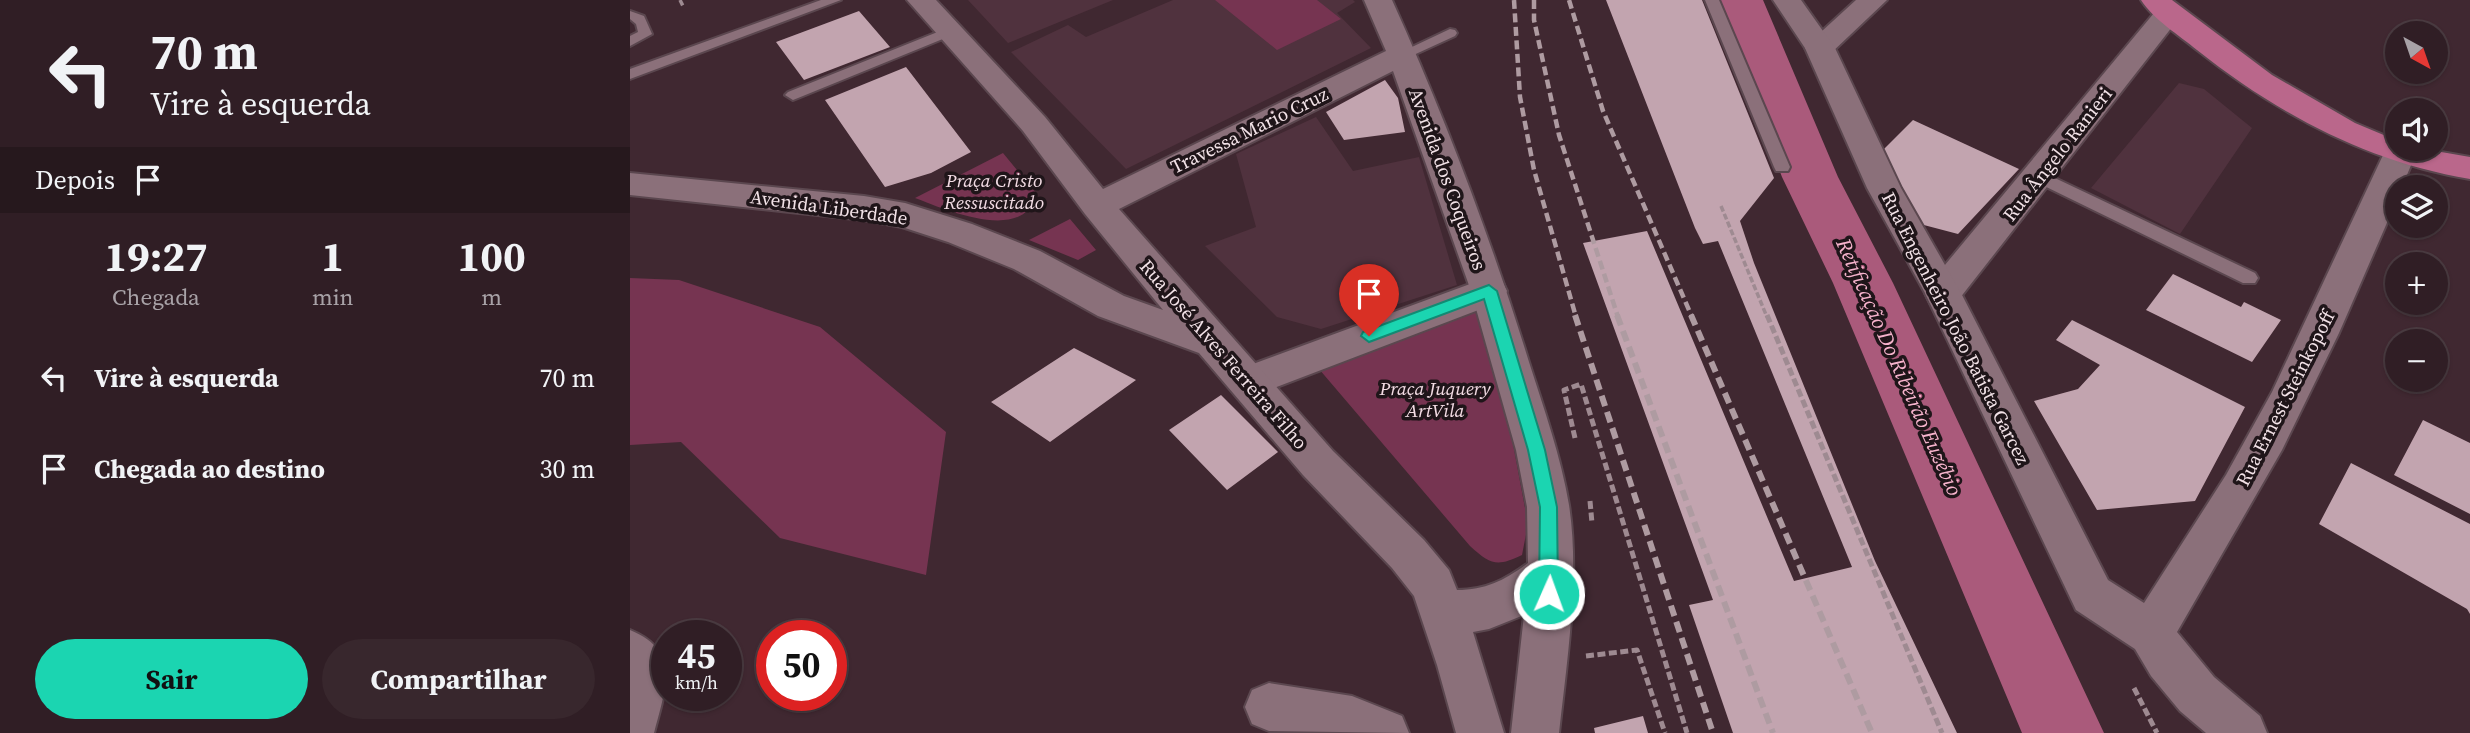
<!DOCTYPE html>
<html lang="pt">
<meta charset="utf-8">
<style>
:root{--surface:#301e25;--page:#38272d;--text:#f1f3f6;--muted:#a8a2a7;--line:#4b3c42;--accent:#1bd5b1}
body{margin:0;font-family:"Source Serif 4",serif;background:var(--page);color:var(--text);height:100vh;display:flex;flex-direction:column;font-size:26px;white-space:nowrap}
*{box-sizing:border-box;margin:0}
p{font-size:23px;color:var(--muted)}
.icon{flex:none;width:38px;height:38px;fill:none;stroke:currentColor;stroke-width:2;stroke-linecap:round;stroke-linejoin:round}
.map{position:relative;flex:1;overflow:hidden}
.side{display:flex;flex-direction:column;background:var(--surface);width:630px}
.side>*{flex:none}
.top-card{background:#301e25;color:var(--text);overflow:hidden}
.needle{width:46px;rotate:140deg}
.tools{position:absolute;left:1755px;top:21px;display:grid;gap:14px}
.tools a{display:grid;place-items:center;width:63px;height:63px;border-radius:50%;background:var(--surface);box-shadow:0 2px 5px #0004,0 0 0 2px var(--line);font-size:35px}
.speed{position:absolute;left:21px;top:620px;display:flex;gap:14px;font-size:35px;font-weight:700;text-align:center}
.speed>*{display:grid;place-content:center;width:91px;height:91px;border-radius:50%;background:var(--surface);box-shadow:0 2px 5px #0004,0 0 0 2px var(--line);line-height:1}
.speed small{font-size:18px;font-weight:400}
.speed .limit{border:10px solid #d22;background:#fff;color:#111}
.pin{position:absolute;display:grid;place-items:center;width:60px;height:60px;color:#fff;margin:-72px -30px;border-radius:50% 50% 50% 0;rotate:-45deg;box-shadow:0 0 7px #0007}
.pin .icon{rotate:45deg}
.me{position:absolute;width:77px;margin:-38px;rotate:2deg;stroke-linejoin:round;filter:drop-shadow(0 0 5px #0008)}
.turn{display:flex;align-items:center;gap:24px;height:147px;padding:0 35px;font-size:32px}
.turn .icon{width:91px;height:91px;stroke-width:2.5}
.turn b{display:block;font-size:49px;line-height:60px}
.then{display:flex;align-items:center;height:66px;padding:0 35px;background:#0003;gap:14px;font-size:26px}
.eta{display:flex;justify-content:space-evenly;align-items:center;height:119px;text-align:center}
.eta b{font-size:42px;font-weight:700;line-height:49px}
.button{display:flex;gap:14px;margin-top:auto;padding:14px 35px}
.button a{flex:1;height:80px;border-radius:42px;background:var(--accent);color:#111;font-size:28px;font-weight:700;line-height:80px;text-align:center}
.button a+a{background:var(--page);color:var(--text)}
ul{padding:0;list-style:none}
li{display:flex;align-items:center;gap:21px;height:91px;padding:0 35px}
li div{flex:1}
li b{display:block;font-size:26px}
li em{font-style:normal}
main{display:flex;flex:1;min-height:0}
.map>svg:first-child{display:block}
</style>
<main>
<section class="side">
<div class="top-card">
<div class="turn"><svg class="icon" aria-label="left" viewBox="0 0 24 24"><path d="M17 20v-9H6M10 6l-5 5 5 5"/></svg><div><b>70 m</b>Vire à esquerda</div></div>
<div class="then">Depois<svg class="icon" aria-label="arrive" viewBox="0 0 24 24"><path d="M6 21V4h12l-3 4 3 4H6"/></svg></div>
</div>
<div class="eta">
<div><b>19:27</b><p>Chegada</p></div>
<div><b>1</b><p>min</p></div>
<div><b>100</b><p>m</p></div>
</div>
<ul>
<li><svg class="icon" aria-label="left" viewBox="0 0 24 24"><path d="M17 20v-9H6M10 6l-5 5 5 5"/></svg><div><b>Vire à esquerda</b></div><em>70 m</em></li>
<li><svg class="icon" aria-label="arrive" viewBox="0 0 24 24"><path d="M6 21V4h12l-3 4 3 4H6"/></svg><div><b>Chegada ao destino</b></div><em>30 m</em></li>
</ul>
<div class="button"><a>Sair</a><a>Compartilhar</a></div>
</section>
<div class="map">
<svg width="1840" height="733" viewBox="0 0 1840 733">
<rect width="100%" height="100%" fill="#402831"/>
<path fill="#50323e" d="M338,0H483L378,43Z
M543,0H723L725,2L707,13L741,48L496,169L381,52L438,25L456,37Z
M1549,83L1574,89L1622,128L1550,234L1461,188Z
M686,117L723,171L789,157L827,285L691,329L647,317L575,246L626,227L606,154Z"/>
<path fill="#763451" d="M585,0H687L711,19L647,50Z
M373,153L406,193C396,245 314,209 285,198Z
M440,219L466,250L448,260L399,240Z
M0,278L49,280L190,327L316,432L296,575L150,538L51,442L0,445Z
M857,305L898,524L892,555C867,567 861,565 840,546L689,369Z"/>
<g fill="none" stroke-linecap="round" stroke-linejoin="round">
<path fill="#aa5a7b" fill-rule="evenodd" d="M1085,0H1133L1208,177L1263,283L1474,733H1392L1203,283L1152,177Z"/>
</g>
<path fill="#c2a4af" d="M976,0H1072L1144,178L1110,221L1124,263L1245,561L1327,733H1103L1059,605L1083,600L953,243L1017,231L1164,581L1222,567L1088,241L1073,244L1065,228Z
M229,11L260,47L174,80L146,42Z
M276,67L341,152L301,173L255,187L195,100Z
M755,80L768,98L775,132L714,140L696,112Z
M1283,120L1389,169L1328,234L1290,224L1251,152Z
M1543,274L1611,307L1614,302L1651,320L1622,362L1516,310Z
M1442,320L1615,407L1565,501L1467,510L1404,401L1448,389L1470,365L1426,340Z
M444,348L506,380L420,442L361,402Z
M591,395L648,452L597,490L539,430Z
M1793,420L1840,443V514L1764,475Z
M1721,463L1840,524V614L1837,609L1689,524Z
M1013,716L1018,733H965L964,728Z"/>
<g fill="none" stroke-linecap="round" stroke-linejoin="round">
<g stroke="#5b474f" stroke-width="4">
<path id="lane" d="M191,0H211L0,79V69Z
M1075,0H1089L1160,167L1158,171H1146L1144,167Z
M0,11L14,16L22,34L0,46V36L8,32L6,24L0,19Z
M320,27L325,28L327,31L325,34L168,98L163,100L155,95L158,92Z
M820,29L825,30L827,33L825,36L777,58H767L765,55Z
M1408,170L1625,273L1628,278L1625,283H1613L1402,180L1400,176Z"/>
</g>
<g stroke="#5b474f" stroke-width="4">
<path id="street" d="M1226,0H1257L1200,54L1190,57L1180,54L1175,48L1180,42Z
M1539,4L1549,7L1553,13L1326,303L1313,307L1300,303L1295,293L1300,283L1529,7Z
M859,277L872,281L877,291L872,301L618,398L604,393L599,382L604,371Z
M0,630C52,651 35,690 24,733H0Z
M639,683L722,696L772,716L779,733L639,731L622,724L615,707L622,690Z"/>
</g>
<g stroke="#5b474f" stroke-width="4">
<path id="secondary" d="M277,0H306L415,117L473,189L756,51L734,0H762C815,117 861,239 899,362C914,409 931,457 939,505C950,577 937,661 929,733H881L894,615L859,629L843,632L874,733H826L807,665L784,596L762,568L673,475L569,353L468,316L384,269L318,242L272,227L234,220L0,195V173L234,196L275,203L342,224L410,251L494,296L533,310L455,214L393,131ZM763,71L841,291L886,450L897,507L898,563C875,580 856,590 827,590L819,570L794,540L703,451L489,209Z
M1143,0H1171L1205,48L1271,188L1331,293L1478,580L1514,603L1596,475L1642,392L1754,153L1759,145L1768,143V149H1784L1786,153L1772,187H1768V197L1756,225L1709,333L1652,450L1547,632L1584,677L1630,716L1637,733H1576L1550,711L1521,676L1505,649L1446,610L1295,293L1237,188L1175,48Z"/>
</g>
<g stroke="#5b474f" stroke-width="4">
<path id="primary" d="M1511,0H1542L1642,75L1725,123L1768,141V149H1794L1840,157V179C1737,162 1648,114 1567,50C1549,35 1524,20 1511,0Z"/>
</g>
<path stroke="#9e8a91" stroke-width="3.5" stroke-dasharray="6 2.5" stroke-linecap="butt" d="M50,0L53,6
M1091,206L1137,317"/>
<path stroke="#9e8a91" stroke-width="5" stroke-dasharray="8 3.5" stroke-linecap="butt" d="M1137,315L1312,733
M945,438L934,390L951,384L1057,733
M960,501L962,523
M956,656L1007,650L1035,733
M1504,688L1527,733"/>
<use href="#lane" fill="#8b707a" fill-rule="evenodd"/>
<use href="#street" fill="#8b707a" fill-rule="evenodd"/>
<use href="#secondary" fill="#8b707a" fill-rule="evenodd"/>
<use href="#primary" fill="#ba678b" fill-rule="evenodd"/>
<path stroke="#ae9ba1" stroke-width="4.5" stroke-dasharray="9 4.5" stroke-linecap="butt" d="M884,0L890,97L904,170L946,317
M904,0V20L929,135L988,317
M939,0L973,111L1062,317"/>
<path stroke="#ae9ba1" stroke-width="6" stroke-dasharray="11 6" stroke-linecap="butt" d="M945,315L1083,733
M987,315L1143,733
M1061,315L1242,733"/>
</g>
<path fill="#1bd5b1" stroke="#128a73" stroke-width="2" d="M859,285L867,291L915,450L927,507L928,594L925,600L919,603L912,600L909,594L910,507L898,450L854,299L739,342L731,336L733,332Z"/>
<g text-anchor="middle" stroke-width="7" stroke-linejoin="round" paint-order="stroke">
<g font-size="19" fill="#f2e2e7" stroke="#1f1519">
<text transform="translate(619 130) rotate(-26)" y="7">Travessa Mario Cruz</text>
<text transform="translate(1427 154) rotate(-52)" y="7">Rua Ângelo Ranieri</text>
<text transform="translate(818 179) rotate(70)" y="7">Avenida dos Coqueiros</text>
<text transform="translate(199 207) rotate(8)" y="7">Avenida Liberdade</text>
<text transform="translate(1326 328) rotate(63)" y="7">Rua Engenheiro João Batista Garcez</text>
<text transform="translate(594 354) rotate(49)" y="7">Rua José Alves Ferreira Filho</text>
<text transform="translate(1655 398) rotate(-63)" y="7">Rua Ernest Steinkopoff</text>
</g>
<g font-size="19" font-style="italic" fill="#f3dce4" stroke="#1f1519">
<text x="364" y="187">Praça Cristo<tspan x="364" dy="22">Ressuscitado</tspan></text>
<text x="805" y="395">Praça Juquery<tspan x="805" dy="22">ArtVila</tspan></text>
</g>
<g font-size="21" font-style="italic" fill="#f6b3cc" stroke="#1f1519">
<text transform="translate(1269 367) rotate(66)" y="7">Retificação Do Ribeirão Euzébio</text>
</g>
</g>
</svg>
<div class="tools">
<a><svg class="needle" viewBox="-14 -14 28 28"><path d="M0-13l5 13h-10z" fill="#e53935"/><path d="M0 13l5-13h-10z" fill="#a8a2a7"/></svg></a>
<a><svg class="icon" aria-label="sound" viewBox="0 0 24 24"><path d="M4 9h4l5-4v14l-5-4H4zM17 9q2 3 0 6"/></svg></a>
<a><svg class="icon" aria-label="layers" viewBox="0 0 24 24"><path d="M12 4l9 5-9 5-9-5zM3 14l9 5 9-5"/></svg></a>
<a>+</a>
<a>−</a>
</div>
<div class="speed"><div>45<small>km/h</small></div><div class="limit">50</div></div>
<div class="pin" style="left:739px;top:336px;background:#d93025"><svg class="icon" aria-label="arrive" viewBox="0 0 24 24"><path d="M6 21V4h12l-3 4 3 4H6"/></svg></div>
<svg class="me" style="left:919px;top:594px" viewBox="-20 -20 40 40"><circle r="17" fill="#1bd5b1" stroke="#fff" stroke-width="3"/><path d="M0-11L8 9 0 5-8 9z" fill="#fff"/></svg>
</div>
</main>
